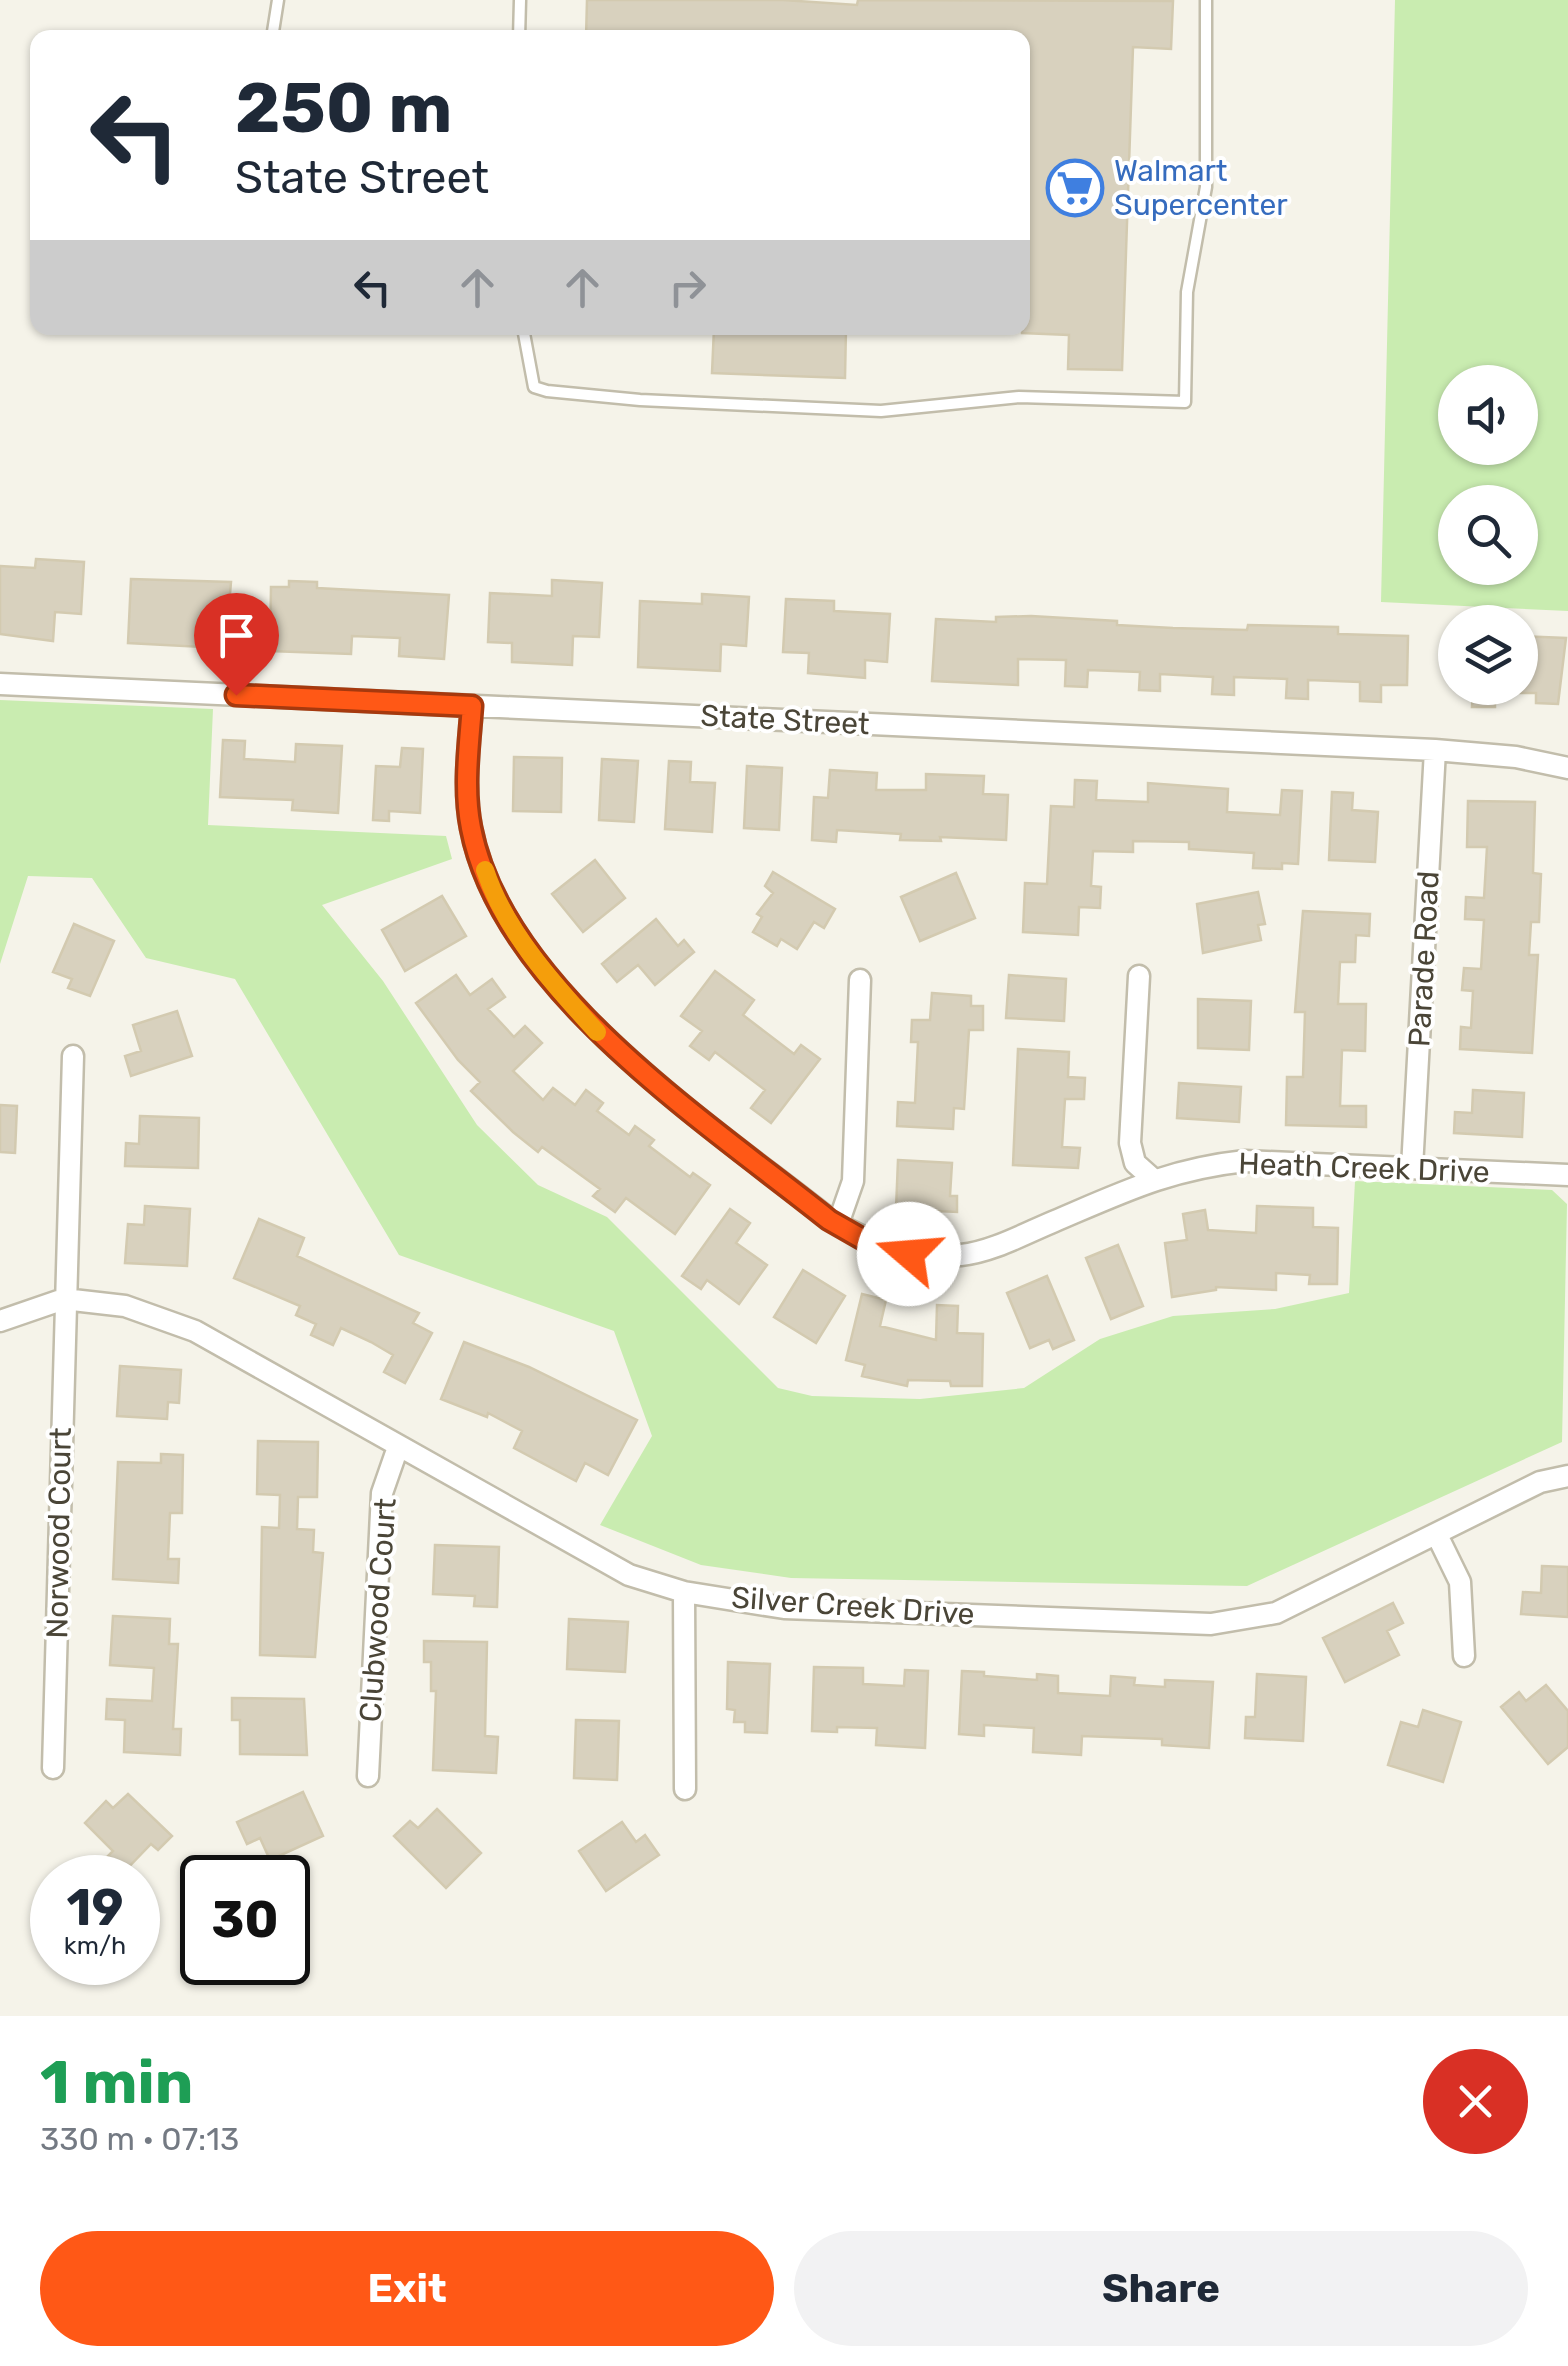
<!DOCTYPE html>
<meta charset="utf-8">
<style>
:root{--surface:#fff;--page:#f2f2f3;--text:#1f2937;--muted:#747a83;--accent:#ff5816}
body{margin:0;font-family:Rubik,sans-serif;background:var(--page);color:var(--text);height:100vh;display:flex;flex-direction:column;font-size:38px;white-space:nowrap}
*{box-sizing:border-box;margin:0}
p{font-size:32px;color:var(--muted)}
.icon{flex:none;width:55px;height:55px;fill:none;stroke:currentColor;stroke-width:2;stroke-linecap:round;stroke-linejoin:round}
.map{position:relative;height:2016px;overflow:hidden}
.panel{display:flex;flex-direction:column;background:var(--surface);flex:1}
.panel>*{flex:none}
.guide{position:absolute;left:30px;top:30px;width:1000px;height:305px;border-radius:20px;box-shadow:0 2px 8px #0004;background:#fff;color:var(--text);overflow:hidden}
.buttons{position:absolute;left:1438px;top:365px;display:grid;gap:20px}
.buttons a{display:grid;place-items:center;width:100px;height:100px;border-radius:50%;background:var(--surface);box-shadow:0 2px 8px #0004;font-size:50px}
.speed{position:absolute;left:30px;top:1855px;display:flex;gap:20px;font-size:50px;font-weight:700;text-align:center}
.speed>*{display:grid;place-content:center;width:130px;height:130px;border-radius:50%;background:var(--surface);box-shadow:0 2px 8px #0004;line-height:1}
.speed small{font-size:25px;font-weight:400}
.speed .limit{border:5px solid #111;border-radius:15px;background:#fff;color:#111}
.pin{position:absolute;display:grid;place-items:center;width:85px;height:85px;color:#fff;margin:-102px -42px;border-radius:50% 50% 50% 0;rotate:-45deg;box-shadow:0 0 10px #0007}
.pin .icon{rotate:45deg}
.me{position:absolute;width:110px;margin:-55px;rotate:288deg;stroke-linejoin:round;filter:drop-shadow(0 0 8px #0008)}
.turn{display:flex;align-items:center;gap:35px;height:210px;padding:0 40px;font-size:45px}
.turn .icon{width:130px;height:130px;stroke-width:2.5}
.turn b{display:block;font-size:70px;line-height:85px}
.lanes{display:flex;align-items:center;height:95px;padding:0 40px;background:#0003;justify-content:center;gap:50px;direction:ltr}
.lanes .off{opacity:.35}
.round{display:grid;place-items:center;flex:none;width:105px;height:105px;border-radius:52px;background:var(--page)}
.head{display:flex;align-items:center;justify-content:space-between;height:170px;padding:0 40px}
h1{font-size:60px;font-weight:700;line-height:75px;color:#1e9e55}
.primary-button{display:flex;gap:20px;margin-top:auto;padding:20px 40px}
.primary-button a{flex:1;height:115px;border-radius:60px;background:var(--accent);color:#fff;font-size:40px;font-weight:700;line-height:115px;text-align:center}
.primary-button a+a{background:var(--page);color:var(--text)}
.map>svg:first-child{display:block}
</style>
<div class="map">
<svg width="1568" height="2016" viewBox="0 0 1568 2016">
<rect width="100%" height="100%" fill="#f5f3e9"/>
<path fill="#c9ecb0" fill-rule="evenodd" d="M1395,0H1568V611L1381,602ZM1455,382H1520V448H1455ZM1455,502H1520V568H1455Z
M0,700L213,709L208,825L446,836L452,859L322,905L383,981L477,1125L538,1185L607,1217L778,1388L812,1396L920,1399L1024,1388L1100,1339L1173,1316L1275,1309L1349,1293L1355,1181L1552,1190L1567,1204L1562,1442L1247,1586L791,1578L701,1565L600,1525L652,1436L614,1331L399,1255L235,979L146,958L92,878L28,876L0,964Z"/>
<path fill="#d8d1be" stroke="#d3cab0" stroke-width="2.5" d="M587,0H783L857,5L858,0L1173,1L1171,49L1133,47L1122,370L1068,369L1069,335L1022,333V38H586Z
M714,328H846L845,378L712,373Z
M36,559L84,562L81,614L55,612L53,641L0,634V566L35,568Z
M131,579L231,582L227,630L203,628L202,647L128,643Z
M552,580L602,583L599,637L573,636L572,665L512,662V643L488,642L490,593L552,596Z
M289,581L317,582V588L449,595L444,659L399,656L400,638L352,636L351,654L270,651L271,587H289Z
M702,594L749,597L746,646L721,644L720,671L638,667L640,601L702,604Z
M786,599L834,601V611L890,614L887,662L865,660V678L808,673L809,653L783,652Z
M1031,616L1117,621V625L1173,628L1247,630L1248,625L1338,627V634L1408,636L1407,685H1381V702L1360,701V682L1308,680V699L1286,698L1287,679L1234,677V695L1212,694L1213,677L1160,674V691L1139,690L1140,672L1088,670L1087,687L1065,686L1066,660L1018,659V685L932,681L936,619L996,622V617Z
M1520,636L1566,638L1558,704L1536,703V693H1520Z
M1473,688H1495V707H1472Z
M223,740L245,741L244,759L295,762L296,744L342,746L338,813L292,810L293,800L220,797Z
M402,748L423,749L420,813L389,811V821L373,820L376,766L400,767Z
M514,757L562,758L561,812L513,811Z
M602,759L638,761L634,822L599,820Z
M669,761L691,762L690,782L715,783L712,832L665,829Z
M747,766L782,768L779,830L744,828Z
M830,770L877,773L876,790H926V774L984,776L983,794L1008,795L1006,840L940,837L941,841L900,840L901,834L837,830L836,842L812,840L814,797L828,798Z
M1075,780L1097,781L1096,800L1148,802V783L1228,789L1227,812L1280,815L1282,790L1302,791L1298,864L1282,863V869L1253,868L1254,853L1189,849V842L1133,841V852L1093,851L1091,886L1101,887L1100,908L1079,907L1078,935L1023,932L1025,883L1047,884L1051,806L1074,807Z
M1332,792L1353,793L1352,810L1378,812L1375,862L1329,860Z
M1468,801L1535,802L1533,873L1541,874L1539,922H1531L1529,955H1538L1532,1053L1460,1049L1461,1027L1471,1028L1473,991L1462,990L1464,968L1481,969L1484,920L1465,919L1466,897L1484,898L1487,847H1467Z
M595,860L625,898L583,932L552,894Z
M773,872L835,909L824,928L814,922L797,949L781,939L777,946L753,932L762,917L757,914L773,893L765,886Z
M956,873L975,918L920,941L901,897Z
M1258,892L1265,924L1258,925L1261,940L1203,953L1197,904Z
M442,896L466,936L405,971L382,930Z
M1303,911L1370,914L1369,936L1356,935L1355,962H1340L1338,1004H1366L1365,1051L1342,1050L1340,1106H1366V1127L1286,1125L1287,1077H1303L1305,1012H1295Z
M656,919L678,946L684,940L694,952L655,985L638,965L617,982L602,964Z
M74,924L114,941L90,996L68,988L72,979L53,972Z
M715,971L754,1000L743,1015L794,1054L801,1045L820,1059L771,1123L751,1108L765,1090L715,1052L709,1060L690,1046L702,1031L681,1016Z
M456,975L470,995L492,979L505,997L488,1009L514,1037L525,1026L542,1043L513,1071L543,1100L553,1088L575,1105L586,1090L603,1103L597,1111L629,1135L635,1126L654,1140L649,1146L690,1177L693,1173L710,1185L675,1234L626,1198L615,1212L593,1196L600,1189L542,1147L538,1152L513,1132L471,1091L480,1082L458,1060L416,1003Z
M1009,975L1066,979L1064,1021L1006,1018Z
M932,993L971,996V1006H983V1030H969L964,1109L954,1108L953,1129L897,1126L898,1102L915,1103L918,1042H911L912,1020H930Z
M1198,999L1251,1001L1249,1050L1198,1048Z
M177,1011L192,1056L131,1076L125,1056L141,1051L133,1025Z
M1018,1049L1069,1052L1068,1077L1085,1078L1084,1099H1065L1062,1147L1080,1148L1078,1168L1013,1165Z
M1179,1083L1241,1087L1239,1122L1177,1118Z
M1473,1090L1524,1093L1522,1137L1454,1133L1455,1112L1472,1113Z
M0,1105L17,1106L15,1153L0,1152Z
M140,1116L199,1118L198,1168L125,1166L126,1143L139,1144Z
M898,1160L952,1163L950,1196H957V1212L896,1209Z
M145,1206L190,1209L187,1266L125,1263L128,1224L144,1225Z
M1257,1206L1313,1208V1227L1338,1228L1337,1284H1309L1310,1275L1276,1273V1290L1216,1287V1290L1172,1297L1165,1243L1187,1240L1183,1214L1205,1210L1208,1230L1256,1233Z
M730,1209L750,1223L736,1243L767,1265L739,1304L707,1280L701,1289L682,1276Z
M259,1219L304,1238L297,1256L419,1313L413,1323L432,1333L405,1383L384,1372L393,1355L371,1342L341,1328L333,1345L311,1335L316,1324L296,1315L300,1306L234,1278Z
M1118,1245L1143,1306L1111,1319L1086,1258Z
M803,1270L845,1296L816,1343L774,1317Z
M1047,1276L1074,1340L1053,1349L1049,1340L1030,1348L1007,1293Z
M862,1294L886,1300L880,1326L936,1340L937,1305L958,1306L957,1333L983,1334L982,1386H951L950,1381L908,1380L907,1386L862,1376L865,1365L846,1360Z
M464,1342L529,1367L637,1420L608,1475L585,1463L576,1481L514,1448L522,1431L488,1413L487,1417L441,1399Z
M120,1366L181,1370L179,1403L168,1402L167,1419L117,1416Z
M258,1441L318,1442L317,1497H298L297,1529L314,1530L313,1552L323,1553L315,1657L260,1655L262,1527L279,1528L280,1495L257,1494Z
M161,1454L183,1455L182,1513H170L168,1559H179L178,1583L113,1579L118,1462L161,1463Z
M435,1545L499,1547L497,1607L474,1606L475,1596L433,1594Z
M1542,1566L1568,1567V1617L1521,1614L1523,1592L1541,1593Z
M1393,1603L1403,1623L1387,1631L1399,1655L1345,1682L1323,1638Z
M113,1616L170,1619L169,1644H178L173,1729H181L180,1755L124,1752L125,1720L106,1719L107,1699L152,1701L154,1668L110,1665Z
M569,1619L628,1622L625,1672L567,1669Z
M424,1641L487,1642L485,1736L498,1737L496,1773L433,1770L436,1691H431V1662H424Z
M728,1662L770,1664L767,1733L745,1732V1722H734L735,1710L727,1709Z
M814,1667L863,1668V1684L904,1686L905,1670L928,1671L925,1748L876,1745L877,1728L837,1727V1732L812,1731Z
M962,1671L984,1672V1676L1037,1680V1674L1058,1676V1693L1110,1696L1111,1676L1135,1678L1134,1685L1165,1687V1680L1213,1682L1209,1748L1162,1745V1739L1082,1736L1081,1755L1033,1752L1034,1728L984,1725V1736L959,1734Z
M1257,1674L1306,1677L1303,1741L1245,1738L1246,1717H1255Z
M1546,1685L1568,1711V1747L1548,1764L1501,1707L1519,1692L1526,1701Z
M232,1698L304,1699L307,1755L240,1754V1720H232Z
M1423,1710L1461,1722L1443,1782L1388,1765L1401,1722L1418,1727Z
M576,1720L619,1721L617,1780L574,1778Z
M303,1792L323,1836L270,1860L260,1838L247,1844L237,1822Z
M128,1794L172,1836L158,1850L151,1844L121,1875L105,1859L113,1851L85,1823L106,1801L113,1808Z
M437,1809L481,1853L446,1888L394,1836L410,1821L418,1828Z
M622,1822L636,1842L645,1835L659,1855L606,1891L579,1851Z"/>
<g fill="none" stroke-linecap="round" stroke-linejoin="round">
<g stroke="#c2bdab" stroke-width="15">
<path id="lane" d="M272,38L278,0
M519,38L520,0
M523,328L534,387L547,391L640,400L881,411L1019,397L1185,402L1187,292L1206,187V0"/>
</g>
<g stroke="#c2bdab" stroke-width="25">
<path id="street" d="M0,684L1435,750L1516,757L1568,768
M472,706C469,746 463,788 471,828C502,989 708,1123 829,1219C871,1244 911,1259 961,1255C992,1252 1026,1233 1055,1221C1123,1192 1170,1169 1245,1161L1568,1175
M1139,976L1130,1143L1135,1163L1153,1179
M1412,1168L1435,750
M838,1224L853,1181L860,980
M0,1321L64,1299L125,1306L195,1331L629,1575L684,1592L784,1608L1211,1624L1276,1613L1540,1482L1568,1476
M1437,1535L1460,1582L1464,1656
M684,1592L685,1789
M53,1768L73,1056
M368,1776L382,1493L398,1447"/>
</g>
<use href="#lane" stroke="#fff" stroke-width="10"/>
<use href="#street" stroke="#fff" stroke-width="20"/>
</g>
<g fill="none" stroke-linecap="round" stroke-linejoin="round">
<g stroke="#a6390e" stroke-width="25">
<path id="route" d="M236,695L472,706C469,746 463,788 471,828C502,989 708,1123 829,1220L864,1240L909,1254"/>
</g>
<use href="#route" stroke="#ff5816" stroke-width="18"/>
<path stroke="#f59e0b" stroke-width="18" d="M485,870C505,931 554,985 597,1032"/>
</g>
<defs>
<g id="supermarket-ring" transform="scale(2.875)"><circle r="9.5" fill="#fff" stroke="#3f7fe0" stroke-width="1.5"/><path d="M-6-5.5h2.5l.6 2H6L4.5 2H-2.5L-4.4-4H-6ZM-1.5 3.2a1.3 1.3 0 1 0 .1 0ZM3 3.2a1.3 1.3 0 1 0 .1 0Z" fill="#3f7fe0"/></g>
</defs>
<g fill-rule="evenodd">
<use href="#supermarket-ring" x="1075" y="188"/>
</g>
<g text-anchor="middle" stroke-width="8" stroke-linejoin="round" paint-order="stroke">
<g font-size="30" fill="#366cbe" stroke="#fff" text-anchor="start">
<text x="1114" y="181">Walmart<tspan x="1114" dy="34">Supercenter</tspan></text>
</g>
<g font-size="30" fill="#4a4537" stroke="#fff">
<text transform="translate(785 720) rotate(3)" y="10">State Street</text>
<text transform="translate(1424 959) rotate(-87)" y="10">Parade Road</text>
<text transform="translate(1364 1168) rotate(2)" y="10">Heath Creek Drive</text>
<text transform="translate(59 1533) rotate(-89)" y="10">Norwood Court</text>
<text transform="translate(853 1606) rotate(4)" y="10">Silver Creek Drive</text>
<text transform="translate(378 1610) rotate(-86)" y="10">Clubwood Court</text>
</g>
</g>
</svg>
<div class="buttons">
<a><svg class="icon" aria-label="sound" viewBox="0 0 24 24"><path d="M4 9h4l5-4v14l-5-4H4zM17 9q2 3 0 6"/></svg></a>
<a><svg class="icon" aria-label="search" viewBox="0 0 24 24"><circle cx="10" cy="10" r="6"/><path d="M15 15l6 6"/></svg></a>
<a><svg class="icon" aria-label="layers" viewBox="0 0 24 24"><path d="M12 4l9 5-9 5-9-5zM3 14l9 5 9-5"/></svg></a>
</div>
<div class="speed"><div>19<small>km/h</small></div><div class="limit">30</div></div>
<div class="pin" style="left:236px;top:695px;background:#d93025"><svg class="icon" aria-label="arrive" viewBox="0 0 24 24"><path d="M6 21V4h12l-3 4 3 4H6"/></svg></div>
<svg class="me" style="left:909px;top:1254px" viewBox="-20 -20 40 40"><circle r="19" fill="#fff"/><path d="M0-13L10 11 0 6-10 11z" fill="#ff5816"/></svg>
<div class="guide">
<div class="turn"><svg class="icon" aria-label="left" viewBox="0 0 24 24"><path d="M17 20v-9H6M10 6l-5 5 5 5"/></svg><div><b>250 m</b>State Street</div></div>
<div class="lanes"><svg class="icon" aria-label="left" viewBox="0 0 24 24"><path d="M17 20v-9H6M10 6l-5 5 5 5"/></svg><svg class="icon off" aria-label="ahead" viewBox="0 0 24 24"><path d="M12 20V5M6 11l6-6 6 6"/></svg><svg class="icon off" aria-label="ahead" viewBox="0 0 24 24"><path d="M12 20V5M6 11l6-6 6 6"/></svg><svg class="icon off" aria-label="right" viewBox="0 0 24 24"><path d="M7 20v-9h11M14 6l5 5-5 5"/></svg></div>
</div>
</div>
<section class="panel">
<div class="head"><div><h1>1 min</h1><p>330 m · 07:13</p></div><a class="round" style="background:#d93025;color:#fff"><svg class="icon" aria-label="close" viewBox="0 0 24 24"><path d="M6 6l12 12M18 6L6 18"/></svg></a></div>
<div class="primary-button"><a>Exit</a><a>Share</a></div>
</section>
